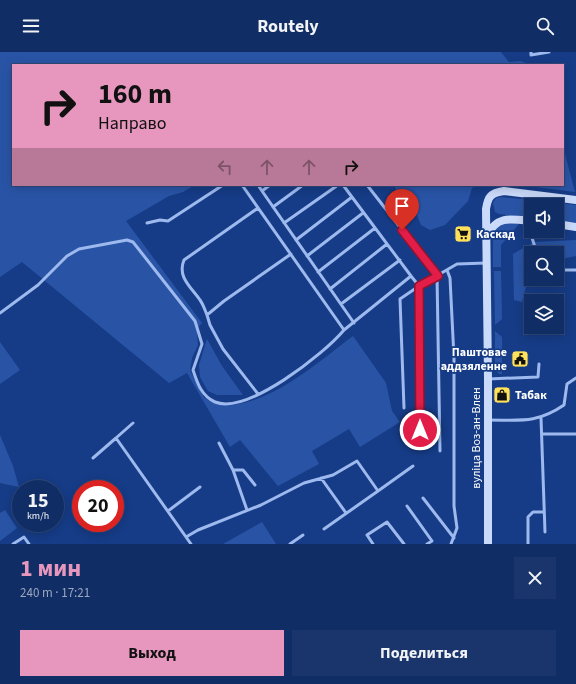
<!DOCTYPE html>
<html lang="ru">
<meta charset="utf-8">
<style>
:root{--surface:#102d65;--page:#19356b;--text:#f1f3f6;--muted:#9ca8bf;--line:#304979;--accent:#e797bd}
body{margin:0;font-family:"Source Sans 3",sans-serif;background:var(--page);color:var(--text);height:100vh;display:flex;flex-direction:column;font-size:15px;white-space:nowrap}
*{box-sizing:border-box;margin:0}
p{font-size:13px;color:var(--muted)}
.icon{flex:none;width:22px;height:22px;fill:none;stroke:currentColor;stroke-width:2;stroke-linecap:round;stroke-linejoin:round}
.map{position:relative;height:492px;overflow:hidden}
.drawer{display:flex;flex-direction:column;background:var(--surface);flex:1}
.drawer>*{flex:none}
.banner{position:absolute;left:12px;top:12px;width:552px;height:122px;border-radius:0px;box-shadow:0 2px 10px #0003,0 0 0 1px var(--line);background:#e797bd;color:#111;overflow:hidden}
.fabs{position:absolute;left:524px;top:146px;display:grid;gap:8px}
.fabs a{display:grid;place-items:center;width:40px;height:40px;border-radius:0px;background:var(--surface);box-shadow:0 2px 10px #0003,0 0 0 1px var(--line);font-size:20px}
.speed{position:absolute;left:12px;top:428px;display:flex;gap:8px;font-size:20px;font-weight:700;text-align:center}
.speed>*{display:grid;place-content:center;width:52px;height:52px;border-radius:50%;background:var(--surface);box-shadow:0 2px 10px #0003,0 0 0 1px var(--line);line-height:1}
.speed small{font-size:10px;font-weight:400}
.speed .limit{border:6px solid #d22;background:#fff;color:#111}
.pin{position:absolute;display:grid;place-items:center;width:34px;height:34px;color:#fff;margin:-41px -17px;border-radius:50% 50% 50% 0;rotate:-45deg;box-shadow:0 0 4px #0007}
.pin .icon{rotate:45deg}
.me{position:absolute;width:44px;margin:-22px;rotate:0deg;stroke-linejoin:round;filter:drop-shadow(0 0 3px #0008)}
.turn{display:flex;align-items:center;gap:14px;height:84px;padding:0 20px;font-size:18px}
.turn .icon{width:52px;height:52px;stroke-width:2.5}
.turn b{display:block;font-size:28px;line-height:34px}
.lanes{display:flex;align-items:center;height:38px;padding:0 20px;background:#0003;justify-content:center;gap:20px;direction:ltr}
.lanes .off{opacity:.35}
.round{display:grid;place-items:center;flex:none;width:42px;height:42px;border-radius:0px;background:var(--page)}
.summary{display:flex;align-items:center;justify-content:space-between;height:68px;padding:0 20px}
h1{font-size:24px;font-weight:700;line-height:30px;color:var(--accent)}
.cta{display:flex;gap:8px;margin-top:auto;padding:8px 20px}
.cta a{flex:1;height:46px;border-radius:0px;background:var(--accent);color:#111;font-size:16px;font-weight:700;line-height:46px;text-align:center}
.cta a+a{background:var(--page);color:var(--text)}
header{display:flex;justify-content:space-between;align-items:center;height:52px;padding:0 20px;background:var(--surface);font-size:18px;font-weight:700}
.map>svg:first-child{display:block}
</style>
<header><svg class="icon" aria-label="menu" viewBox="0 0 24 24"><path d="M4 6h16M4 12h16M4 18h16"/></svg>Routely<svg class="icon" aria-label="search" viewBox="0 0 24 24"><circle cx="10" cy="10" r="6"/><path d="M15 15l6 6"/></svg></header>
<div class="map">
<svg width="576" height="492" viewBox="0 0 576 492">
<rect width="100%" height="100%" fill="#163c87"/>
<path fill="#2954a6" d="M0,0H501L509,10L520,9L533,13H13V133H195L183,140L169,144L126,169L202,271L199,274L197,281L198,293L192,306L190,318L204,346C209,348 216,352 221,353C268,356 318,310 353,284L386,331L392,359L400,370L360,395L349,377L312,399L319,412L278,434L240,388L230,395L187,321L169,331L22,210L0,225Z
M563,94L575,140L520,133H563Z
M394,133H478L472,136L468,149L445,173L430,178L421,173L416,161L400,148Z
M501,145L542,149L538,153H531V160L526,165L499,162L495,160L493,151L496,146Z
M558,151L576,153V171L558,169Z
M505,170L519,172L501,193V215H493V179Z
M576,188V204L557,208V201H531C531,218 526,234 522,250L514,248L513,202L534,190Z
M494,219H501L502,267L495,273Z
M495,279L502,285V322H499L495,317Z
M207,287L222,314L243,343H217L208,339L200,325L199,313Z
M0,290L20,318L0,332Z
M0,383L13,414L19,435L0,431Z
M5,458L17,476L0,489V461Z
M262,470L276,492H223Z"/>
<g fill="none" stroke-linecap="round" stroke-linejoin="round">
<path stroke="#9db9ee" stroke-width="3" d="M531,0V3L549,0
M242,133L344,278L411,224L419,234L457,212L486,211
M258,133L262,139
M270,133L262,139L354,271
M343,133L411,224
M367,133L438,224
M273,155L303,133
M258,156L184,208C177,225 191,235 200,248C203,252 205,258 207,263L224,249L291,202
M147,171L160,168L168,169L223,133
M284,171L338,133
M528,174L537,201
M296,188L352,145
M307,204L363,161
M447,218L450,226L454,306V454L457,476L451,492
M557,218H576
M318,220L375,176
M437,224L440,399
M419,234V378
M330,237L387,192
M341,252L400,208
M0,261L38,233L67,204L79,197L127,188L133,190L195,269L202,292L193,318C197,330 201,344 215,350C247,363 324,302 344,278
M207,263L210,273L223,297L258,342
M488,327L538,325L539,312
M404,356L400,247L419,234
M541,366L545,480
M488,368C520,368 536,372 564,353L567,332L576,326
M133,371L116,386L186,485
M542,382H576
M219,391L233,418L247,458
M93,406L116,386
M233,418H243L255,433
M321,426L346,461
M378,439L413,414
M423,446L454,486
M407,454L432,489L427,492
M168,459L200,435
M13,492L24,485L29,492
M191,492L186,485L198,478L261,453L304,431L333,423L357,409L378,439L324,477
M290,492L303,483
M373,492L367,483L387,470L404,492
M528,492V465L533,460H544"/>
<path stroke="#cadafa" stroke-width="8" d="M557,172L576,175
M487,183C498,163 511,167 531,169
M488,492V327L486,157C488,144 491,141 504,139L576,148"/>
</g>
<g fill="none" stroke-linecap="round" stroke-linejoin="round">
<g stroke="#92132f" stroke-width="10">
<path id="route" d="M402,178L438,224L419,234L420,378"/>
</g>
<use href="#route" stroke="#e11d48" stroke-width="7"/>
</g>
<defs>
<g id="supermarket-square" transform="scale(0.9)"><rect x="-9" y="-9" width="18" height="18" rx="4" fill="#ffe15a" stroke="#163c87"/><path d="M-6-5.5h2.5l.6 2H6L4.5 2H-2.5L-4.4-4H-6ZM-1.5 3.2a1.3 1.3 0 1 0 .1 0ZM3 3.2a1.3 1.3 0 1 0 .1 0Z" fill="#111"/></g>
<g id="civic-square" transform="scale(0.9)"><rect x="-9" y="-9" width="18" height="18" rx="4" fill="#ffe15a" stroke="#163c87"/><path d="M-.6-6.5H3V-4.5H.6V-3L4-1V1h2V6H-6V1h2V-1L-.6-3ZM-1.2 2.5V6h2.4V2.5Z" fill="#111"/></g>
<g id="shop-square" transform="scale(0.9)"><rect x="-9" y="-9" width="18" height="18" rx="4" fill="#ffe15a" stroke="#163c87"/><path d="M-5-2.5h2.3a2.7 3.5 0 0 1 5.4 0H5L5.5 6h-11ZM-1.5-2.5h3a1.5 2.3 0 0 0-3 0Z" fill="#111"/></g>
</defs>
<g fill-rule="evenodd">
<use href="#supermarket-square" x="463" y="182"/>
<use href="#civic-square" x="520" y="307"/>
<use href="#shop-square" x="502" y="343"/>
</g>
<g text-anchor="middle" stroke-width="3.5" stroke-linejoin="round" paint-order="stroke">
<g font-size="12" font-weight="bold" fill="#fff" stroke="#163c87" text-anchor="start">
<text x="476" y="186">Каскад</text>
<text x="507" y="304" text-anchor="end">Паштовае<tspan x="507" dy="14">аддзяленне</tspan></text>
<text x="515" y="347">Табак</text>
</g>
<g font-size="12" fill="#fff" stroke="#163c87">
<text transform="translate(476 386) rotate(-90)" y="4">вуліца Воз-ан-Влен</text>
</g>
</g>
</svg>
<div class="fabs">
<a><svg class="icon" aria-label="sound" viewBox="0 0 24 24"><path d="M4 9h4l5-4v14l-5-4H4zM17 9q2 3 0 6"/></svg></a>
<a><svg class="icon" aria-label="search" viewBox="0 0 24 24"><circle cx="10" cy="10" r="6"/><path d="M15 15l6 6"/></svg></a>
<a><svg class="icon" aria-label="layers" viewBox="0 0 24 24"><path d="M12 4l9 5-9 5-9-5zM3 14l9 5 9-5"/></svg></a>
</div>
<div class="speed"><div>15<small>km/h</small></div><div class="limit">20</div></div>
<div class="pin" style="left:402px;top:178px;background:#d93025"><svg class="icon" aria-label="arrive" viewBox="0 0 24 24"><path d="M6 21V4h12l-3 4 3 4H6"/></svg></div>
<svg class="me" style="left:420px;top:378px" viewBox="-20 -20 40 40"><circle r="17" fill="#e11d48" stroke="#fff" stroke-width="3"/><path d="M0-11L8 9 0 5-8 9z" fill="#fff"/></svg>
<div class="banner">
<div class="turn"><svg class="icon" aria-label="right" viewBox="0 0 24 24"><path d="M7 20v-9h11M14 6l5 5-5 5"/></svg><div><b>160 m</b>Направо</div></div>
<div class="lanes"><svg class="icon off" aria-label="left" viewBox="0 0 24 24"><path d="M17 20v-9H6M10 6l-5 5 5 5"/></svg><svg class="icon off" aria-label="ahead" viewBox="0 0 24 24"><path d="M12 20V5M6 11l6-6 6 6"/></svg><svg class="icon off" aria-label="ahead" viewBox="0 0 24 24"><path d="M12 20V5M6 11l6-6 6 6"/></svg><svg class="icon" aria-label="right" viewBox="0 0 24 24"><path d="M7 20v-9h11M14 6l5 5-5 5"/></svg></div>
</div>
</div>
<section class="drawer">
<div class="summary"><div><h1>1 мин</h1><p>240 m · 17:21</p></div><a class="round"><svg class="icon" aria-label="close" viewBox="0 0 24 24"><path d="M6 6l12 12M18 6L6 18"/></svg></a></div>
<div class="cta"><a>Выход</a><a>Поделиться</a></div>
</section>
